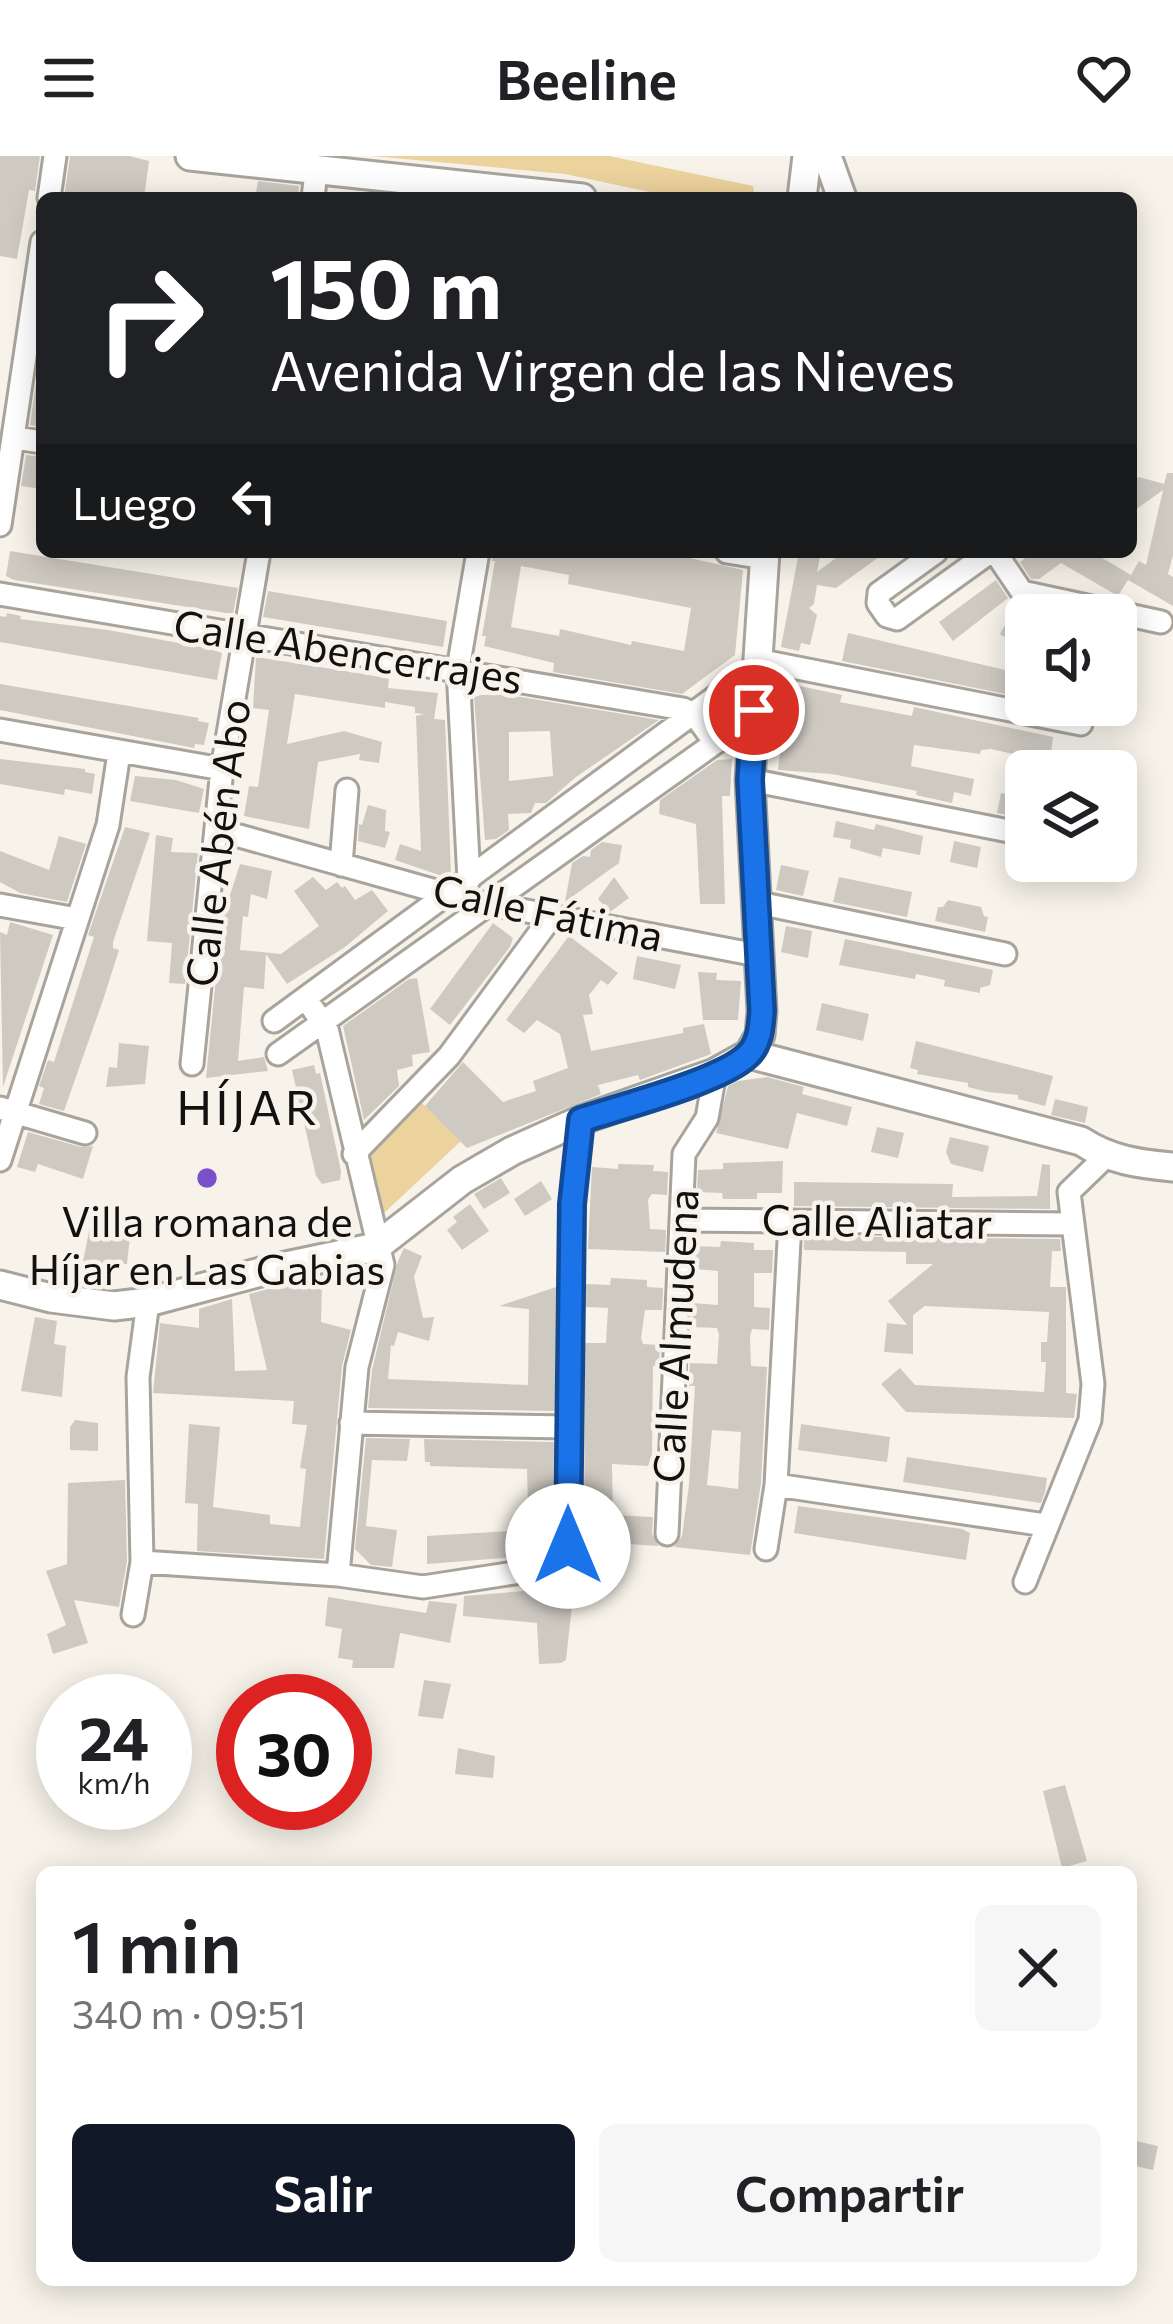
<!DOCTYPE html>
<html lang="es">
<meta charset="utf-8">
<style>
:root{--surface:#fff;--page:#f6f6f6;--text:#202124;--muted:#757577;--accent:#111827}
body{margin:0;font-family:Commissioner,sans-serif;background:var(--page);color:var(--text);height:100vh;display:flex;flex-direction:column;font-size:45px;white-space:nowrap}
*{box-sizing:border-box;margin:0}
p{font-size:39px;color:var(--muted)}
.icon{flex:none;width:66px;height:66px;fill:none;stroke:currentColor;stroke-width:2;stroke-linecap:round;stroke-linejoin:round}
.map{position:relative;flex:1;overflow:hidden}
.drawer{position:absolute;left:36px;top:1710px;width:1101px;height:420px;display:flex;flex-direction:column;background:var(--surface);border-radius:18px;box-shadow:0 6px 30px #0003}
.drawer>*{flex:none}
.hud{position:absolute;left:36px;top:36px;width:1101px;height:366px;border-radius:18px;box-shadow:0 6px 30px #0003;background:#202124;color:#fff;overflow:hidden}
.fabs{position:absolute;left:1005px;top:438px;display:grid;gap:24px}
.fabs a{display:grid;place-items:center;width:132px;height:132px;border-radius:18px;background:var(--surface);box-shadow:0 6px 30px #0003;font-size:60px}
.speed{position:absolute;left:36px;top:1518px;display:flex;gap:24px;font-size:60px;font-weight:700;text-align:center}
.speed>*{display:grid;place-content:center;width:156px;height:156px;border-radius:50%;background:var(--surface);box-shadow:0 6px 30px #0003;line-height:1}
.speed small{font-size:30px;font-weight:400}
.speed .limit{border:18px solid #d22;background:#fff;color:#111}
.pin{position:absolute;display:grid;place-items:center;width:102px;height:102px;color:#fff;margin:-51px;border:6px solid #fff;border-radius:50%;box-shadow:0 3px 12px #0007}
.me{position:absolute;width:132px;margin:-66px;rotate:0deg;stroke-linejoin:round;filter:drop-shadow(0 0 9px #0008)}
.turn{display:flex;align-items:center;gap:42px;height:252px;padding:0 36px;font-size:54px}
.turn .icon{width:156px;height:156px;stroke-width:2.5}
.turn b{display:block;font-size:84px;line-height:102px}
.then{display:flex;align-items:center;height:114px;padding:0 36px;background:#0003;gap:24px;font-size:45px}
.round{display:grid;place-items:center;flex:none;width:126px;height:126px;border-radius:18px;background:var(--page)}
.overview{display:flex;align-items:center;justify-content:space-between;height:204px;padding:0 36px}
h1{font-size:72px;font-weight:600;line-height:90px}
.cta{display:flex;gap:24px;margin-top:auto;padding:24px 36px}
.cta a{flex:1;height:138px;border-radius:18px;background:var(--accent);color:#fff;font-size:48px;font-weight:600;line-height:138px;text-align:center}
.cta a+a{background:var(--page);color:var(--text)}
header{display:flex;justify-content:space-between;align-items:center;height:156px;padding:0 36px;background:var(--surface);font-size:54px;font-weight:600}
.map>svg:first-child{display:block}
</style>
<header><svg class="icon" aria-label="menu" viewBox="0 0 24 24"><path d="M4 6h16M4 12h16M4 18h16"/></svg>Beeline<svg class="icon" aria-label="heart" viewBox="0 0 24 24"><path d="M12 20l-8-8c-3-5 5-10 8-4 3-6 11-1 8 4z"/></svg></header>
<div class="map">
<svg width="1173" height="2168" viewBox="0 0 1173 2168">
<rect width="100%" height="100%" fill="#f7f3ea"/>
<path fill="#ecd29d" d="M372,0H609L753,30L755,42H678L565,18Z
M422,947L461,985L383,1058L368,1001Z"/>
<path fill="#cecac2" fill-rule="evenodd" d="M0,0H40L35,35L29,34L17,103L0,100Z
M70,0H129L149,5L144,42H64Z
M258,25L299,30L298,42H255Z
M39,206H42V271L30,269Z
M26,299L42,301V333L21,330Z
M1167,317H1173V399L1168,418L1173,421V450L1128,424L1139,405L1146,409L1163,334L1131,357V327L1139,321L1164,328Z
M10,395L238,432L233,458L14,424L6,420Z
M493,396H663L743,414L735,499L682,538L553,516L554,507L484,490L486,480H482L495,405H492ZM521,410L569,419L568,428L691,452L684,495L632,485L631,489L560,473L559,480L511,471Z
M799,396H821L817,416L844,396H886L836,432L817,429L814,448L809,452L817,459L810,489L801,487L799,495L781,491Z
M1033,396H1092L1131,419L1118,440L1061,407L1039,423H1031L1020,406Z
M996,424L1008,442L953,485L939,466Z
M268,435L447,465L443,491L263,461Z
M7,457L21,460L20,463L108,474L211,493L222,497L217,524L0,486V460L6,461Z
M1012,457L1026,464V494L1000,478Z
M848,477L1026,519V542L842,505Z
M256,501L364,518L389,523L388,532L438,537L434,563L445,564L451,717L445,721L395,704L400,688L421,695L416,560L424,558L415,557V551L385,546V552L295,538L287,588L344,575L382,586L379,607L359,604L360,598L318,606L309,673L244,660L249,630L258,631L269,554L253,552Z
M786,527L842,539L840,546L912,560L914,551L1053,581L1050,606L991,593L981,594L980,598L914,589L911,610L974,623L971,640L954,636L952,647L916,639L917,635L832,618L778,614L782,581L792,583L799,551L782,546Z
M0,528L199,562L198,565L209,567L204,589L195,588L194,592L0,554Z
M481,539H509L659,564L576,621L546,647H535L531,657L508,658L509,674L496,683L485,684L474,541ZM550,575L553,620L509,625V576Z
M0,603L85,613V616L95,618L92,638L65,633L64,639L0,628Z
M732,603L730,640H722L725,748H700L696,668L659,658L660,644L717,604Z
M135,620L176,624L204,633L199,657L130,645Z
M1001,637L1026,642V663L997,657Z
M368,649L386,654L385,675L390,676L385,692L358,685L359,668L362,669Z
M836,665L874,674L876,668L923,680L920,699L883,692L881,701L850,692L851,684L833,681Z
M125,671L150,677L113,786V792L119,794L104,841L64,955L39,948L44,932L39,930L48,904L54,906L94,781L88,779Z
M156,679L173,682L171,696L198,697L185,828L169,827L172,787L147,785Z
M59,680L86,688L67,746L20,737L0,726V695L49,714Z
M954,685L981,691L977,712L950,706Z
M602,686L622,689L619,707L565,746L572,707L583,700L590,701L591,694Z
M240,708L272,715L267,743L251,738L248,761L243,760L240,794L281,798L319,770L294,735L313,721L326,734L337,726L342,732L345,730L355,744L372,734L388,755L345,791L287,828L266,798L264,833L244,831L238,905L264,901L268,915L206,922L224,741L229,742Z
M781,709L809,715L803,740L776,734Z
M614,721L629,742L610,756L598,743Z
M839,721L912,736L907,761L833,746Z
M948,744L981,751L984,760L988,761L985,776L935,765L938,751H943Z
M10,766L53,779L3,931L0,776L7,779Z
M493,767L513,782L510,791L450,869L430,853Z
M786,770L812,775L808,802L781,796Z
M569,780L618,817L608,829L601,824L589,839L593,858L583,859L591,895L683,877V872L704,868L711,898L640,924L638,919L598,929L601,938L467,992L425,950L463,906L503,946L536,935L533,925L568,912L560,878L537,864L524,877L506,864Z
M845,783L993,814L990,829L980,832V837L944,830L945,824L916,818L915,823L839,809Z
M637,800L681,809L675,833L633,823Z
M698,816L717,817L716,824L741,825L738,864H703Z
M417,822L430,896L412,899L413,910L397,914L399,930L364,964L343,870L409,823Z
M822,847L869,858L863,885L816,874Z
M916,885L1053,920L1045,950L1018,943V939L988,936L968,931V927L917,918L918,914L910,912Z
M119,887L149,890L145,928L106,931L109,911L117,912Z
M314,909L316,918L320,917L341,1015L340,1024L322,1028L316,1020L292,914Z
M767,921L804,931L802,938L852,951L847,970L797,957L788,993L716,977L728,930L738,925Z
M1055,943L1088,951L1085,967L1051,959Z
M877,971L904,977L898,1002L871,996Z
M28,976L81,991L93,990L83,1023L38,1008L35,1016L17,1011Z
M950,981L989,990L983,1016L951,1008L946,996Z
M783,1005L782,1037H757V1043H723L722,1037L697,1036L698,1014L723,1013V1007Z
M618,1008L654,1009L653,1015L668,1016L667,1039L652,1038L648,1044L650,1073L666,1074L665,1096L588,1093L592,1011L618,1013Z
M1042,1008L1050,1009V1053L794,1050V1026L953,1028L952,1041L1037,1040Z
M501,1022L510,1037L484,1053L474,1038Z
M541,1025L552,1043L525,1060L514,1043Z
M470,1048L489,1075L462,1094L447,1074L457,1066L453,1061Z
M91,1065L131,1072L127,1108L114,1109L111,1126L80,1121Z
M804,1080L1060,1083L1061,1095H1052L1050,1131H1066V1237L1077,1238L1074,1262L906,1256L881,1228L900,1212L915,1229L1044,1236L1046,1206H1041V1186H1047L1049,1156L925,1150L913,1159V1198L884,1196L887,1167L907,1169L888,1145L933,1108H906V1096L804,1094Z
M721,1085L754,1087V1094H773L772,1117H754V1151L770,1152L769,1174L752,1173L750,1180L751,1210L767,1211L761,1327L750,1399L674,1391L682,1380L689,1329L695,1230H689L690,1207L717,1208L719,1178L717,1172L691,1171L692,1147L718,1149V1115L694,1113L695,1090L720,1091ZM712,1274L741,1276L738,1333L707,1329Z
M404,1092L422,1100L414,1121L423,1162L434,1161L429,1185L398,1176L394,1190L391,1189L388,1223L528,1229L529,1153L499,1150L556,1131L555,1255L368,1252L372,1214L398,1105Z
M611,1122L647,1124V1131L663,1132L662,1154H645L641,1182L643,1188L660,1189L659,1210H653L652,1300L648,1310L612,1308L613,1359L653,1361L652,1378L659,1390L584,1385L585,1187H606L608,1152L586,1151V1128L610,1129Z
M291,1127L322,1128L321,1166L351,1174L342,1210L324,1403L197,1395L198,1348L185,1347L189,1268L220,1271L213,1351L270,1359V1368L300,1371L306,1313L300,1312L307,1269L292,1268L294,1245L153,1237L160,1167L199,1172V1153L232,1143L235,1215L267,1214L249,1138Z
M35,1161L57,1165L54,1188L66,1190L62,1241L21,1235Z
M75,1264L98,1267V1295L70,1294V1271Z
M801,1268L890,1281L887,1306L798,1294Z
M366,1282L410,1283L407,1305L372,1304L366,1370L397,1374L392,1411L371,1409L355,1393Z
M424,1283L554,1286L553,1382L528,1400L427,1408V1380L529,1374L528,1350L527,1313L430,1310V1306H425Z
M907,1301L1047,1322L1045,1336L1041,1347L903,1326Z
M125,1324L127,1405L119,1451L74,1444L88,1487L53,1498L47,1478L66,1469L46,1415L67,1408L68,1327Z
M798,1350L962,1373L970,1377L966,1404L794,1377Z
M575,1421L566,1504L561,1507L539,1508L537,1467L463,1460L464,1440L536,1434V1429L544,1425Z
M328,1441L426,1457L429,1445L457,1448L450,1487L400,1477L394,1512H352L353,1504L338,1502L342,1473L325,1470Z
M92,1521L114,1545H69Z
M424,1524L451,1528L443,1563L418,1560Z
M458,1592L495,1600L493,1622L455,1618Z
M1065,1629L1087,1705L1062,1712L1043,1635Z
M1131,1984L1158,1990L1153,2014L1131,2009Z"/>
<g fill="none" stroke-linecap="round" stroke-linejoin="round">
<g stroke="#a8a49c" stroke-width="27">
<path id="minor" d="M49,42L55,0
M313,42L316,16
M15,282L42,286
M0,369L42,86
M727,396L764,402
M936,396L879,437L878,447L887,460L897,463L990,396
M995,396L1022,436L1161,466
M0,438L683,553L695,559L715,587
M757,504L1081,568
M0,574L222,613
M750,624L1014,676
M218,674L454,740
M341,709L347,634
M469,724L458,513L478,396
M754,746L1005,798
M485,747L757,799
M0,749L77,763
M306,843L327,873L383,1109L357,1211L338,1419
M274,865L725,534L743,527L756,528
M278,898L715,587L730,578L752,579
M192,908L222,613L259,396
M0,952L85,977
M354,998L449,900L552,760
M0,1004L108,669L119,597
M681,1064L1072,1068
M351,1267L567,1271
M776,1329L1045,1369
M667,1378L684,998L707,962L715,917
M766,1393L776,1329L790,1066
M142,1406L338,1419L423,1431L534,1414L568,1390L572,1049L581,964
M1025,1426L1090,1264L1093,1228L1069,1036L1100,1006L1102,999
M133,1459L142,1406L138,1221L148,1146"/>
</g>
<g stroke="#a8a49c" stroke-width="33">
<path id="tertiary" d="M190,0L582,42
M827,0L842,42
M802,42L807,0
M749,898L760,879L762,855L750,624L765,396
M749,898L1081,985C1110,1004 1139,1008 1173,1011
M0,1129L51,1142L114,1150L148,1146L272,1113L376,1091L462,1024L512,995L581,964L715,917L749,898"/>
</g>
<use href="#minor" stroke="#fff" stroke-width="21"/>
<use href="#tertiary" stroke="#fff" stroke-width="27"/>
</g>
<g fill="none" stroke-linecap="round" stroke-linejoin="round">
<g stroke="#114b97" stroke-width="30">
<path id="route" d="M568,1390L572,1048L581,964C620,951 722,925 748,899C760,888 761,869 762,855L750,624L754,554"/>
</g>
<use href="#route" stroke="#1a73e8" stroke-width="21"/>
</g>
<circle fill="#7a51ca" stroke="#f7f3ea" stroke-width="4.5" cx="207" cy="1022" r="12"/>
<g text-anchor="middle" stroke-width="9" stroke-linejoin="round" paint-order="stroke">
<g font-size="42" fill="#13110f" stroke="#f7f3ea">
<text transform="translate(348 496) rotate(9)" y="15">Calle Abencerrajes</text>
<text transform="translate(218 687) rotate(-83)" y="15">Calle Abén Abo</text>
<text transform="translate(548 757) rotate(12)" y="15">Calle Fátima</text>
<text transform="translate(877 1066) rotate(1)" y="15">Calle Aliatar</text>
<text transform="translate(676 1180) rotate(-87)" y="15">Calle Almudena</text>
</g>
<g font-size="42" fill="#13110f" stroke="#f7f3ea">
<text x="207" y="1081">Villa romana de<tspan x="207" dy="48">Híjar en Las Gabias</tspan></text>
</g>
<g font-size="48" letter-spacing="3" fill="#13110f" stroke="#f7f3ea">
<text x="248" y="969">HÍJAR</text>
</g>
</g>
</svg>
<div class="fabs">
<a><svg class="icon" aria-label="sound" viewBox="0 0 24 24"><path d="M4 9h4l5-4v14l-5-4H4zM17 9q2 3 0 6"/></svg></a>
<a><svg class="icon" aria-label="layers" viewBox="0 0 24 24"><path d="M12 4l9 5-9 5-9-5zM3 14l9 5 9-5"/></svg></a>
</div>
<div class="speed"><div>24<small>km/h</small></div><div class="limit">30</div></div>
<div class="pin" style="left:754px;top:554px;background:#d93025"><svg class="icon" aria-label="arrive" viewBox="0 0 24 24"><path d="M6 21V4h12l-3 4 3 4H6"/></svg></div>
<svg class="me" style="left:568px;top:1390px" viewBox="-20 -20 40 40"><circle r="19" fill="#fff"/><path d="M0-13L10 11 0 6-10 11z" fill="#1a73e8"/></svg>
<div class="hud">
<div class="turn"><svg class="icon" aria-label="right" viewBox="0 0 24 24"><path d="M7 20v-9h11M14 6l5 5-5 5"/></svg><div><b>150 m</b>Avenida Virgen de las Nieves</div></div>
<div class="then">Luego<svg class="icon" aria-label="left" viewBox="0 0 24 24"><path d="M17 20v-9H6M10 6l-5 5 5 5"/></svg></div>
</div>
<section class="drawer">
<div class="overview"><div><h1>1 min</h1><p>340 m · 09:51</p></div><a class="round"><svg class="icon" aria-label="close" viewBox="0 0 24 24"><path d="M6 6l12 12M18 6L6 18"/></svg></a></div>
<div class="cta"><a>Salir</a><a>Compartir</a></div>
</section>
</div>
